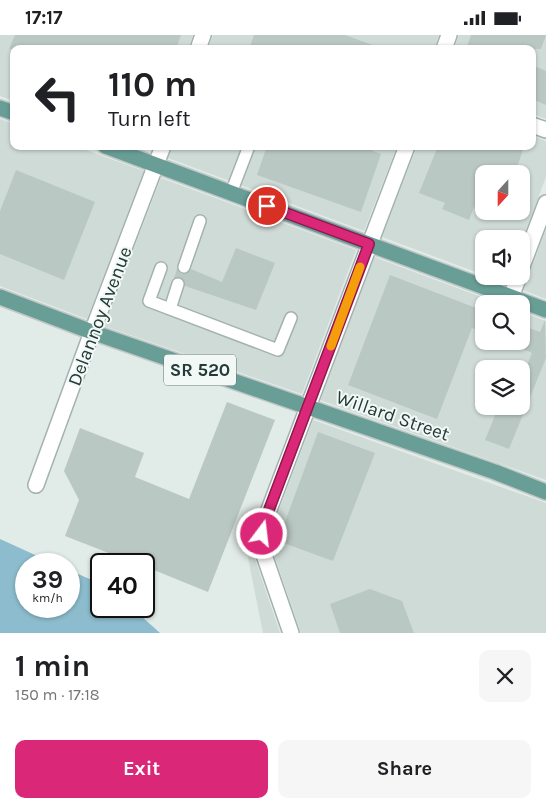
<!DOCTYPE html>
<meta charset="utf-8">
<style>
:root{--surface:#fff;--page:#f6f6f6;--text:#202124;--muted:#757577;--accent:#db2777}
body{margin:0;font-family:Karla,sans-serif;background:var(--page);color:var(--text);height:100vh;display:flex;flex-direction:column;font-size:19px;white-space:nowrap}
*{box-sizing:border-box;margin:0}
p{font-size:16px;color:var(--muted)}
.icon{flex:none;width:28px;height:28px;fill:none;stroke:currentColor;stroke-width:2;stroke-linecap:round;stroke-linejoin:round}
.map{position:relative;height:598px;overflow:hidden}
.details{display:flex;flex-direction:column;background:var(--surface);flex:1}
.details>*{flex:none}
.guide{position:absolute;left:10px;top:10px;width:526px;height:105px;border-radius:10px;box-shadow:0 1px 4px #0004;background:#fff;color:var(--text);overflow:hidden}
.needle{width:32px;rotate:201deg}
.fabs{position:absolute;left:475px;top:130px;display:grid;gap:10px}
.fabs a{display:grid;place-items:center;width:55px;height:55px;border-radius:10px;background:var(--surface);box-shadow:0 1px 4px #0004;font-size:25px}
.speed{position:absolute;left:15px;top:518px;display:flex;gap:10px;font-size:25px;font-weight:700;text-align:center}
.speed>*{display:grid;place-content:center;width:65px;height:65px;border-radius:50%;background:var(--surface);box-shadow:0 1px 4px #0004;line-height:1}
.speed small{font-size:12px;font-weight:400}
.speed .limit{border:2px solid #111;border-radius:8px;background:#fff;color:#111}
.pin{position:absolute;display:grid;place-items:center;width:42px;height:42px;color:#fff;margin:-21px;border:2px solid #fff;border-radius:50%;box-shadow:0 1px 5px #0007}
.me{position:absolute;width:55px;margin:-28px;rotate:15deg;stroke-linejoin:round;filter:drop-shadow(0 0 4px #0008)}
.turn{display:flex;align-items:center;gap:18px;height:105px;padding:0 15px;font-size:22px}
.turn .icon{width:65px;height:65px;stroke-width:2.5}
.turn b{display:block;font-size:35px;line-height:42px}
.round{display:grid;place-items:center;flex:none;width:52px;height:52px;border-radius:10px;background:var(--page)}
.summary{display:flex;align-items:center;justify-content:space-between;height:85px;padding:0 15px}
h1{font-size:30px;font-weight:700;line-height:38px}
.button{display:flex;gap:10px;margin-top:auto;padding:10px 15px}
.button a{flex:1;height:58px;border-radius:10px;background:var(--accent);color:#fff;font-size:20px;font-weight:700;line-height:58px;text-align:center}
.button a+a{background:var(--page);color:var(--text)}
.status{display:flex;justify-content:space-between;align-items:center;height:35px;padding:0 25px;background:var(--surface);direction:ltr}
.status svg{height:14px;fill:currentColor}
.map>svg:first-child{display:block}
</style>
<div class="status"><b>17:17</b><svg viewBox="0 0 49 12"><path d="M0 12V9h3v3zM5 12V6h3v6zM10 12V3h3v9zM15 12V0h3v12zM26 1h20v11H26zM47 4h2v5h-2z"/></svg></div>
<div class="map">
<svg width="546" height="598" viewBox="0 0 546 598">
<rect width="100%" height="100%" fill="#e1ebe8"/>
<path fill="#cfdbd7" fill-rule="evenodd" d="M0,0H193L188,14H14V66L0,61Z
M213,0H439L434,14H208Z
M459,0H546V84L533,79L532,14H454Z
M0,84L14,89V111H75L144,136L87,284L0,251Z
M533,101L546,106V142L521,208V204H484V240L382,202L417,111H532ZM484,139H521V176H484Z
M173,111H397L364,196L168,123Z
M161,143L356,215L302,359L104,291Z
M546,194V264L523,255Z
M374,222L500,269H484V306H521V277L546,286V445L320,365ZM484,334H521V371H484Z
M313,385L546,468V598H301L272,514V499L276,483Z
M253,509L254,521L280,598H263L248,523Z"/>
<path fill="#8cbccd" d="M0,504L55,529H26V571H69V535L101,549V571H130L160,598H0Z"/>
<path fill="#bac8c4" d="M15,0H181L176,14H9Z
M254,0H345L378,12V14H249Z
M471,0H546L541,14H466Z
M532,30L546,36V70L532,64Z
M267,111H360L381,119L361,177L257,140Z
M438,111H524L515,139H484V176L474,172L469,185L442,174L445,168L419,158Z
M16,135L95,167L64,245L0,219V176Z
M236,213L275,228L256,275L185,251L183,244L180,242L174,243L177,234L181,239H185L191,234L222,247Z
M390,240L484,276V298L472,293L437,384L348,350Z
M545,285L546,323L509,414L485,405L498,373L508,378L511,371H521V345L532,318L521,313V290L540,297Z
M227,367L275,385L208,557L144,531V529H137L65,501L79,465L64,436L80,393L144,418L135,442L189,464Z
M318,397L375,418L333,526L278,506Z
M370,554L402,566L414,598H340L330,569Z"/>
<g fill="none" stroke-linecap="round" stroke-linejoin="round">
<g stroke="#a4b2af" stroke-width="14">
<path id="service" d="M231,158L249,111
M184,232L200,186
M161,233L149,266L278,315L291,283
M170,274L178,249"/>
</g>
<g stroke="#a4b2af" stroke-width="18">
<path id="minor" d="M532,90L546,95
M521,234L546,168
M511,262L519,241
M36,450L92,297"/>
</g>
<g stroke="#a4b2af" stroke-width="18">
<path id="tertiary" d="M198,14L203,0
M444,14L449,0
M92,297L163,111
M291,598L263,517L262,499L267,480L407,111"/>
</g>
<g stroke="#c1c8c7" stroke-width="18">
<path id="primary" d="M0,73L14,78
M105,111L546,275
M0,262L92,297L495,437L546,457"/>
</g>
<use href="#service" stroke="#fff" stroke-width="11"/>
<use href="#minor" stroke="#fff" stroke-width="15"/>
<use href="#tertiary" stroke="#fff" stroke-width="15"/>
<use href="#primary" stroke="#689e96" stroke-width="15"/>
</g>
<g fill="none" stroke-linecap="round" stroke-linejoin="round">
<g stroke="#8e194d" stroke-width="12">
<path id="route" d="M262,499L267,480L369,209L267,171"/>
</g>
<use href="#route" stroke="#db2777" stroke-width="9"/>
<path stroke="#f59e0b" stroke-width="9" d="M331,311L360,232"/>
</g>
<g text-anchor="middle" stroke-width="4" stroke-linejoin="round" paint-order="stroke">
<rect fill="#f1f8f5" stroke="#617370" stroke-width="1" x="164" y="319.5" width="72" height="31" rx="4"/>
<g font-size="18" font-weight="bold" fill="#233a37">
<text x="200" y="341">SR 520</text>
</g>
<g font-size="19" fill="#233a37" stroke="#f1f8f5">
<text transform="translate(99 281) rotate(-69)" y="7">Delannoy Avenue</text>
<text transform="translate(393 380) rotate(19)" y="7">Willard Street</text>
</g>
</g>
</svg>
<div class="fabs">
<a><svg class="needle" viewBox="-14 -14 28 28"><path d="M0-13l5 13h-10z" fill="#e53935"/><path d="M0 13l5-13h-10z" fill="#757577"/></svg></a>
<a><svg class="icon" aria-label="sound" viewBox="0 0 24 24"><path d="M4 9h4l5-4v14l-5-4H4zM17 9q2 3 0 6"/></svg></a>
<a><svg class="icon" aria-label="search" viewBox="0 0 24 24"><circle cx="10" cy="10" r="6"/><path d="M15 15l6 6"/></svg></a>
<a><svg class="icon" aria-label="layers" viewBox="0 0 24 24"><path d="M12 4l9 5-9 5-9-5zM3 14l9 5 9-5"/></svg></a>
</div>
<div class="speed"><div>39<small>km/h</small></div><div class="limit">40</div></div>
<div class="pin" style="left:267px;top:171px;background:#d93025"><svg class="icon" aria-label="arrive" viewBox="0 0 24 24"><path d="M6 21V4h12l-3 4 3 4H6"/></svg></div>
<svg class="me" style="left:262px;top:499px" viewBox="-20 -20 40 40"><circle r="17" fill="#db2777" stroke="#fff" stroke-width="3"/><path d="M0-11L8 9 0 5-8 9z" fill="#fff"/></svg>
<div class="guide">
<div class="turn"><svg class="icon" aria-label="left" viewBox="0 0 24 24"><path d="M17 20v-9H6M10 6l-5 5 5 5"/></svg><div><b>110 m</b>Turn left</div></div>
</div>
</div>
<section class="details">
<div class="summary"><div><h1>1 min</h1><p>150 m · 17:18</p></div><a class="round"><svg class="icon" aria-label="close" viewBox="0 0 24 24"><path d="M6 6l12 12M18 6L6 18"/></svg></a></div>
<div class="button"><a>Exit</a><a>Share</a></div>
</section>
